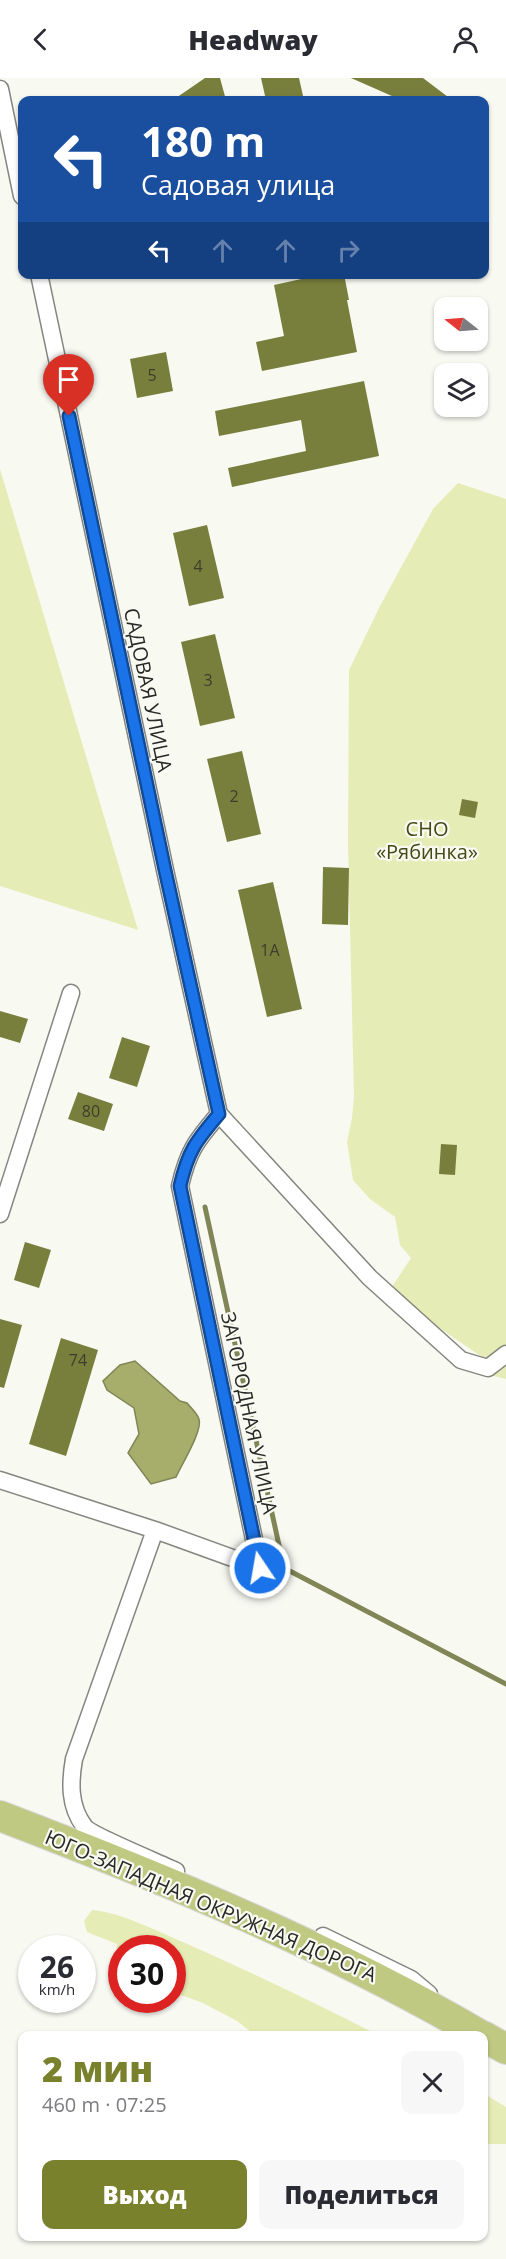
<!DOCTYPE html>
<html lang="ru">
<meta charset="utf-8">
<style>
:root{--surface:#fff;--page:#f7f7f7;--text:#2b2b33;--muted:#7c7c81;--accent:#7a812c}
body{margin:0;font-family:"Open Sans",sans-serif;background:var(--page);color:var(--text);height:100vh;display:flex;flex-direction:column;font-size:22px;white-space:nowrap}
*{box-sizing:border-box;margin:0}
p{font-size:20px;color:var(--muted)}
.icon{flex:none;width:33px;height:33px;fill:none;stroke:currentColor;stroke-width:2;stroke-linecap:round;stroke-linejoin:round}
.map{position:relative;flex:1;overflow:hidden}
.sheet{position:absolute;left:18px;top:1953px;width:470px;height:210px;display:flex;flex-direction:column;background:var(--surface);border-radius:12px;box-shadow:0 2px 4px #0004}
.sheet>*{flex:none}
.hud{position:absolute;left:18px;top:18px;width:471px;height:183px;border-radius:12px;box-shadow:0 2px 4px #0004;background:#1a4fa0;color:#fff;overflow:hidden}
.needle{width:39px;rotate:287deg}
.fabs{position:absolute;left:434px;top:219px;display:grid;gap:12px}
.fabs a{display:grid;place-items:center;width:54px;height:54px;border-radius:12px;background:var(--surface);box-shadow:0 2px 4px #0004;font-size:30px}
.speed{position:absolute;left:18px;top:1857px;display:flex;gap:12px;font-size:30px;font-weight:700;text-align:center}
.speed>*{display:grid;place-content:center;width:78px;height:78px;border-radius:50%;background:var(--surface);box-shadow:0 2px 4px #0004;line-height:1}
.speed small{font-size:15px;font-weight:400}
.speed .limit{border:9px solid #d22;background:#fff;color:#111}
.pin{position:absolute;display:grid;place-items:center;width:51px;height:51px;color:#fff;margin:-62px -26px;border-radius:50% 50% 50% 0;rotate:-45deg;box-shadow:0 0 6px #0007}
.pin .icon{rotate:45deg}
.me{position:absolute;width:66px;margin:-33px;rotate:348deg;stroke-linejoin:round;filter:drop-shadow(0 0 4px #0008)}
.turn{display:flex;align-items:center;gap:21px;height:126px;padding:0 24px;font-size:27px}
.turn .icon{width:78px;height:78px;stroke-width:2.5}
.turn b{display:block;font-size:42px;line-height:51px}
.lanes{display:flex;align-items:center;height:57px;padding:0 24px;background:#0003;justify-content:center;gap:30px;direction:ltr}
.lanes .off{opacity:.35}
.round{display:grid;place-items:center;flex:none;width:63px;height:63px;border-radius:12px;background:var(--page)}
.head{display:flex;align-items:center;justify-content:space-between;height:102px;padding:0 24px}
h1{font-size:36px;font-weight:800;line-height:45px;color:var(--accent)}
.action{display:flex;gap:12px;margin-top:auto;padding:12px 24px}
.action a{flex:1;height:69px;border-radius:12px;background:var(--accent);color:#fff;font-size:24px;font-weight:800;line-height:69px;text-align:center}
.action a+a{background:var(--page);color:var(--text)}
header{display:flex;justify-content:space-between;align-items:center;height:78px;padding:0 24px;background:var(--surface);font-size:27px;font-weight:800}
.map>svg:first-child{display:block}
</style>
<header><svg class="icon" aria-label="back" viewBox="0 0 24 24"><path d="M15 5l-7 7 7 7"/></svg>Headway<svg class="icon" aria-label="person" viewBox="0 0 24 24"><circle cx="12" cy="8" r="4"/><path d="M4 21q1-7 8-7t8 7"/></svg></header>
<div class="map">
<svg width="506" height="2181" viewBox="0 0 506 2181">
<rect width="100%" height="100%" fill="#f8faf2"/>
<path fill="#e5ecb5" d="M0,391L138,852L0,808Z
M458,405L506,421V1301L470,1292L491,1285L388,1215L411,1180L400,1167L395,1139L370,1121L353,1102L347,1064L352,1040L354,1019L348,764L349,592L380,528L433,431Z
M92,1832C123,1835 154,1852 183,1864C249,1893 313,1924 378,1957H255L237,1943L203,1925L173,1914L172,1870H122L121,1887L116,1880L117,1866L87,1854L84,1843Z
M483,2015L506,2029V2066H483Z"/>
<path fill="#a7ae6b" stroke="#818656" stroke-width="1.5" d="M135,1283L180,1323L187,1325C190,1329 197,1335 199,1341C203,1352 182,1386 176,1399L151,1406L128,1375L139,1356L134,1330L107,1312L103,1303L120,1287Z"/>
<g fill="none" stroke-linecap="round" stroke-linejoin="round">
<path stroke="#818656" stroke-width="5" d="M205,1129L284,1490L506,1606"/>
</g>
<path fill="#787f3d" d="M205,0H220L226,22H173Z
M261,0H299L304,22H266Z
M351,0H423L452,22H401Z
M324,196H344L349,222H347L357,274L262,293L256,264L284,258L274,207Z
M166,274L173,313L137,320L130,281Z
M364,303L379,378L232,409L228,390L306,373L301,342L219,358L215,333Z
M207,447L224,520L189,528L173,455Z
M215,556L235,640L200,648L181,564Z
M242,673L261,756L227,764L207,681Z
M462,721L478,724L475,740L459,737Z
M323,789L349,790L348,847L322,846Z
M273,804L302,931L267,939L238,812Z
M0,933L28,941L20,965L0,959Z
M122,959L150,968L137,1009L109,1000Z
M78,1014L113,1026L104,1053L68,1041Z
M441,1066L457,1067L455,1097L439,1096Z
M25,1164L51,1172L39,1210L14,1202Z
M0,1241L22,1247L4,1310L0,1309Z
M61,1260L98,1272L66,1378L29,1366Z"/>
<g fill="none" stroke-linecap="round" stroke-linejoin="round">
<g stroke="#85867f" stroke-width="19">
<path id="street" d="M0,11L22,118
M39,196L165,792L219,1036L370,1200L461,1282L488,1290L506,1276
M0,1136L71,915
M0,1402L155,1452L260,1490L180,1108C188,1073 196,1063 219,1036
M155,1452L74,1681C70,1704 69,1728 84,1748C90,1757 162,1786 176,1793
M323,1858L411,1901L429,1916"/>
</g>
<g stroke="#d8d8d8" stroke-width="32">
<path id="highway" d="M0,1738C165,1801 330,1869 482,1958
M483,1958L506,1971"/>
</g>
<use href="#street" stroke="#fff" stroke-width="16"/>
<use href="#highway" stroke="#c0c982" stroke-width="30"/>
</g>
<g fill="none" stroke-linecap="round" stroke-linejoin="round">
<g stroke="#114b97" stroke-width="15">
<path id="route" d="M69,338L165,792L219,1036C196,1063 188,1073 180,1108L260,1490"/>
</g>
<use href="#route" stroke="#1a73e8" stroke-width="10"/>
</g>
<g text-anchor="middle" stroke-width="4.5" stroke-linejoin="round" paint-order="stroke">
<g font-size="16" fill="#3c3e2c">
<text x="152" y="303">5</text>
<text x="198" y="494">4</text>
<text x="208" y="608">3</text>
<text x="234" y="724">2</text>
<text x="270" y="878">1А</text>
<text x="91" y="1039">80</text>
<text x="78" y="1288">74</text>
</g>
<g font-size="20" fill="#282926" stroke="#f8faf2">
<text transform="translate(148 612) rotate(78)" y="7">САДОВАЯ УЛИЦА</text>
<text transform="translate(249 1335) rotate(78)" y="7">ЗАГОРОДНАЯ УЛИЦА</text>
<text transform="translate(211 1828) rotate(23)" y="7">ЮГО-ЗАПАДНАЯ ОКРУЖНАЯ ДОРОГА</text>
</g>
<g font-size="20" fill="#444916" stroke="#f8faf2">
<text x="427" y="758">СНО<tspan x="427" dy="23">«Рябинка»</tspan></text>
</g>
</g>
</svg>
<div class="fabs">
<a><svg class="needle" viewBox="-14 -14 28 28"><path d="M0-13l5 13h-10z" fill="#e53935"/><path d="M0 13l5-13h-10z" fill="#7c7c81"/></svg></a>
<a><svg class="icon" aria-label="layers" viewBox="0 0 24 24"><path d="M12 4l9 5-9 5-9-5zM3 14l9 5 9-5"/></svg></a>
</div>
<div class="speed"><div>26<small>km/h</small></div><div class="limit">30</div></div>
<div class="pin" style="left:69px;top:338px;background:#d93025"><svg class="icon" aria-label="arrive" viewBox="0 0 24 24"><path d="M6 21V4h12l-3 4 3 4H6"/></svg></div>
<svg class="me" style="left:260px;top:1490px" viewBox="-20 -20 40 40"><circle r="17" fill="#1a73e8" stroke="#fff" stroke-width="3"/><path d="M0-11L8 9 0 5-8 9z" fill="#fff"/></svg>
<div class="hud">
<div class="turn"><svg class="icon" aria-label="left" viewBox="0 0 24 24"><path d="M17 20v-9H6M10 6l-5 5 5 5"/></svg><div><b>180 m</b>Садовая улица</div></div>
<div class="lanes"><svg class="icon" aria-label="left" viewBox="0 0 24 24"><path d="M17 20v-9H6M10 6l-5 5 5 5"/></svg><svg class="icon off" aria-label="ahead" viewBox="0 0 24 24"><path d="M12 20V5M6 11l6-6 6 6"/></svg><svg class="icon off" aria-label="ahead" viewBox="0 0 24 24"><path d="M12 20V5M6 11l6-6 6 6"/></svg><svg class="icon off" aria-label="right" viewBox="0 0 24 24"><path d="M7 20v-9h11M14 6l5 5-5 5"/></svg></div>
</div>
<section class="sheet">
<div class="head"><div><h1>2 мин</h1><p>460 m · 07:25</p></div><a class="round"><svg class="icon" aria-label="close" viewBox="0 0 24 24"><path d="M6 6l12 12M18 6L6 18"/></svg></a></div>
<div class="action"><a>Выход</a><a>Поделиться</a></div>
</section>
</div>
